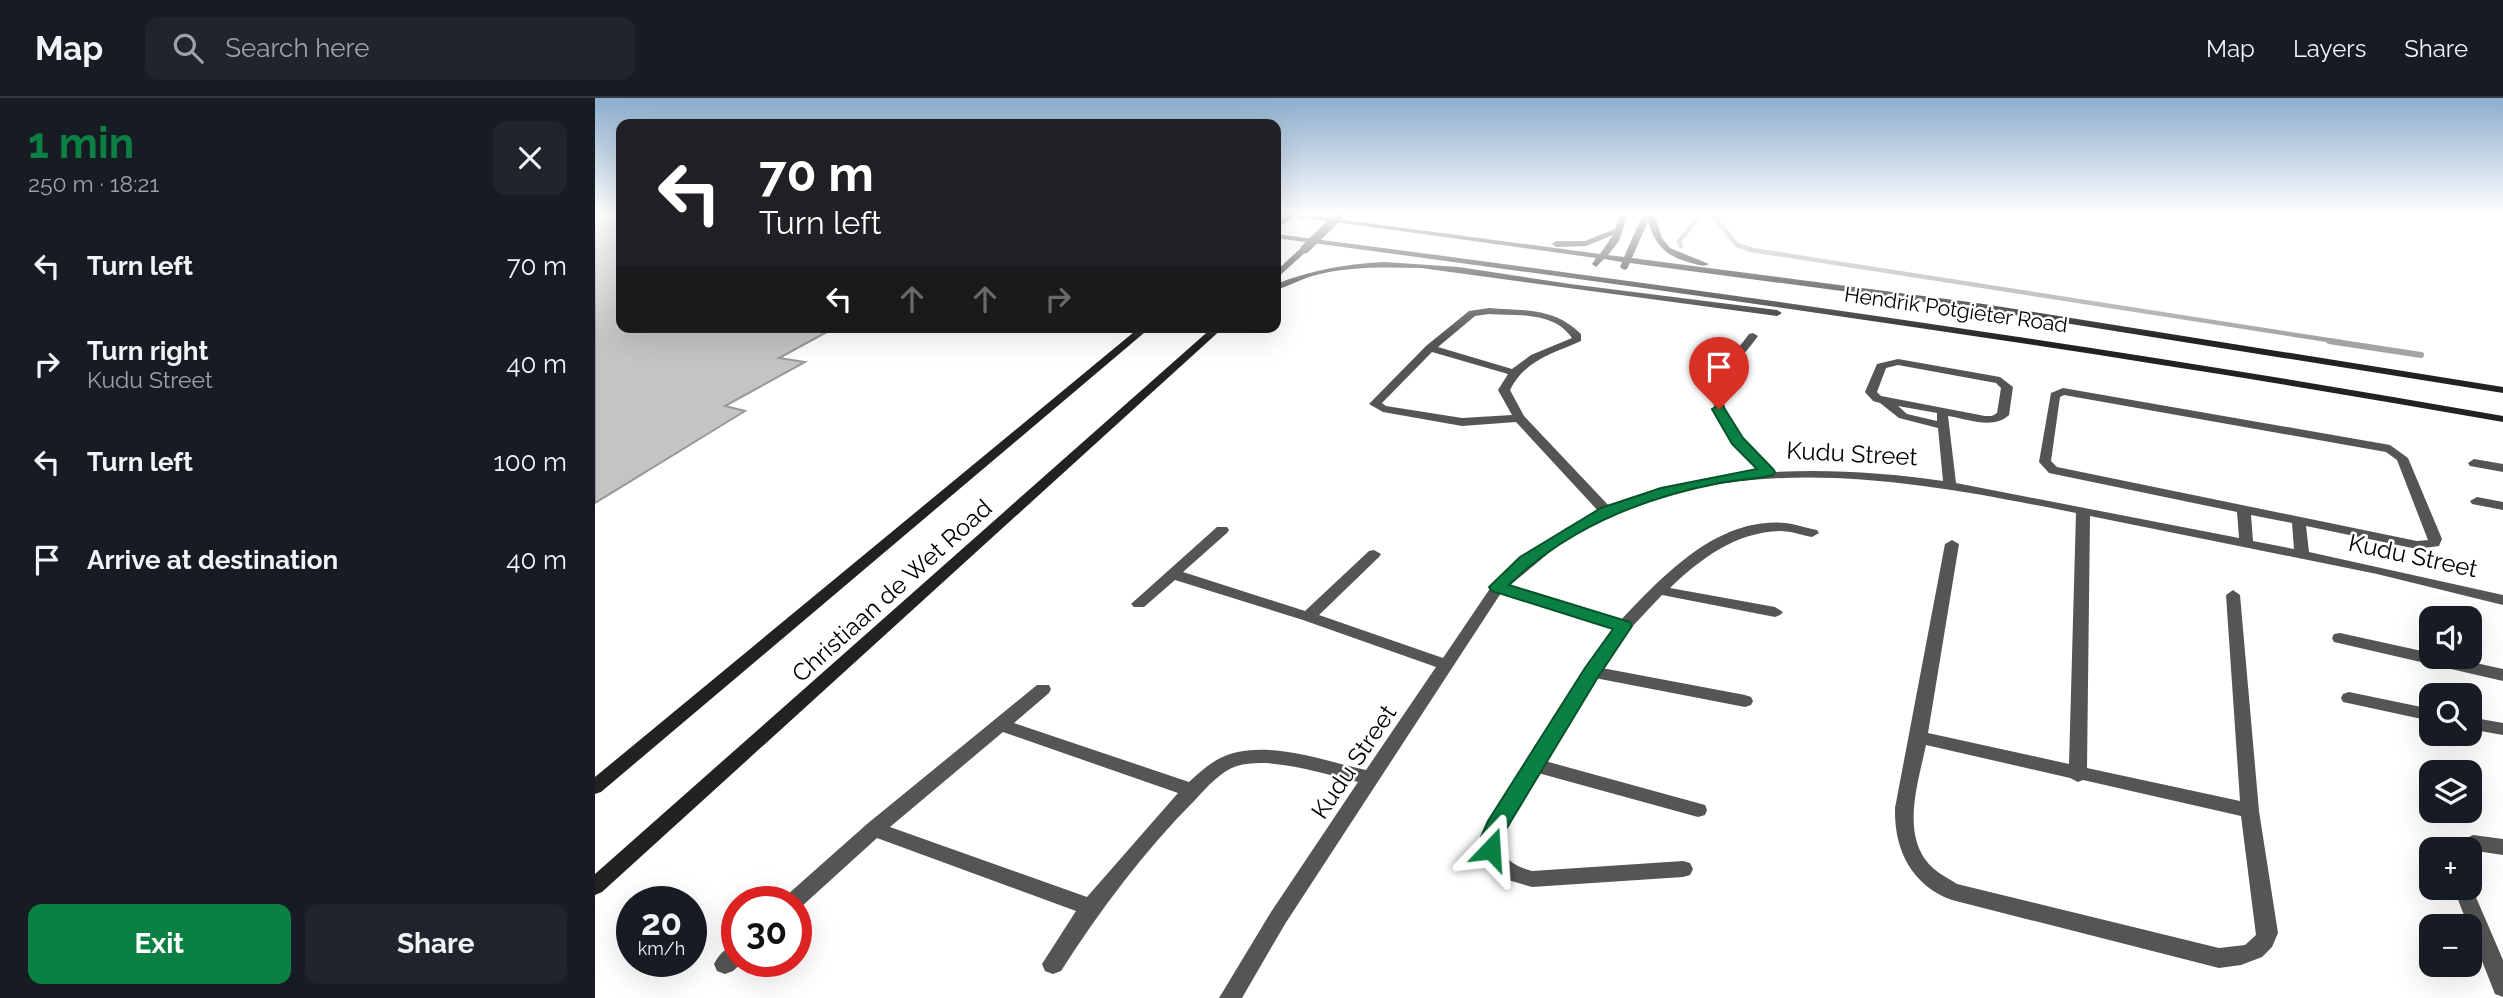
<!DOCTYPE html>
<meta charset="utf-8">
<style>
:root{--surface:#171b24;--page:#20242c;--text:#f1f3f6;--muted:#9ea1a6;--line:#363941;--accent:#0b8043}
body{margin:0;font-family:Raleway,sans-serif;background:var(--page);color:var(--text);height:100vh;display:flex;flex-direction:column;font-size:26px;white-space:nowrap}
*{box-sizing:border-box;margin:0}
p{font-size:23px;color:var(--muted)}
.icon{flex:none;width:38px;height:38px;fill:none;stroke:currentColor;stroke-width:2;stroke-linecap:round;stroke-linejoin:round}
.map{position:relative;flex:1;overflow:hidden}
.panel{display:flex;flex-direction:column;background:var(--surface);width:595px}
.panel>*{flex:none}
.banner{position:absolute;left:21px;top:21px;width:665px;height:214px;border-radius:14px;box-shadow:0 7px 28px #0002;background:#202124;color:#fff;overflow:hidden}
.tools{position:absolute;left:1824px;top:508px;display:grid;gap:14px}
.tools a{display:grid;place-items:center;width:63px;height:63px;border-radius:14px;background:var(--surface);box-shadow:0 7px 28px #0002;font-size:35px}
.speed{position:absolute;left:21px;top:788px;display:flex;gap:14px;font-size:35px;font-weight:700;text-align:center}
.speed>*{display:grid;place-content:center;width:91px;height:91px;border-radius:50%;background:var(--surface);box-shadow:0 7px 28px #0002;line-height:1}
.speed small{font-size:18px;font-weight:400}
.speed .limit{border:10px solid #d22;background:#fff;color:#111}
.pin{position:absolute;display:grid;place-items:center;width:60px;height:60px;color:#fff;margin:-72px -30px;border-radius:50% 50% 50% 0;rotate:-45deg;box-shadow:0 0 7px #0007}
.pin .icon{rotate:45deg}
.me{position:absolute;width:77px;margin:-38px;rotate:20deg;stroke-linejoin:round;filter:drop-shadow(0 0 5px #0008)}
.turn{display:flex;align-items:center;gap:24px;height:147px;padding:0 28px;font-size:32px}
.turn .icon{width:91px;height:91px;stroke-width:2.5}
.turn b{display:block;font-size:49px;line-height:60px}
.lanes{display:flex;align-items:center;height:66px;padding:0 28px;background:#0003;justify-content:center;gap:35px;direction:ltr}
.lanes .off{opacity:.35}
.round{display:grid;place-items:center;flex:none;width:74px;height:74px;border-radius:14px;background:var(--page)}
.head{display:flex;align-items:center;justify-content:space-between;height:119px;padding:0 28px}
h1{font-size:42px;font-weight:700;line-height:52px;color:var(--accent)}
.button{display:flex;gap:14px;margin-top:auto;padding:14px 28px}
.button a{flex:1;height:80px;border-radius:14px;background:var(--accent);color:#fff;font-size:28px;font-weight:700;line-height:80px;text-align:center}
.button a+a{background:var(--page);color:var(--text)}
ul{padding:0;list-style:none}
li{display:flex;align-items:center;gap:21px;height:98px;padding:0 28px}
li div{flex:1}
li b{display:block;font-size:26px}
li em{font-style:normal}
header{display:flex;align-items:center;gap:42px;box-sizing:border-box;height:98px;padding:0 35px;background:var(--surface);border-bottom:2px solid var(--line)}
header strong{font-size:33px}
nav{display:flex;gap:38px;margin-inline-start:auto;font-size:24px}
.search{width:490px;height:63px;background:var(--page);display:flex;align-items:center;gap:18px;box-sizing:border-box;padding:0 24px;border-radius:14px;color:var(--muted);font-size:26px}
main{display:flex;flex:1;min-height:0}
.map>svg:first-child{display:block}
</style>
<header>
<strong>Map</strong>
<div class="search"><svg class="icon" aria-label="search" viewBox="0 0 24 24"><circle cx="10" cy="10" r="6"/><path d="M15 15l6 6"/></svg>Search here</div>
<nav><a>Map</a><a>Layers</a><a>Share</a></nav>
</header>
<main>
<section class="panel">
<div class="head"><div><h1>1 min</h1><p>250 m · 18:21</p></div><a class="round"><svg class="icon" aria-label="close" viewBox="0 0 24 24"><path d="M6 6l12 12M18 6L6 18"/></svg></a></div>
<ul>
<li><svg class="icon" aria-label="left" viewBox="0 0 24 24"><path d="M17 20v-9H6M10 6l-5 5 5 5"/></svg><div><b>Turn left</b></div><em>70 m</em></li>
<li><svg class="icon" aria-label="right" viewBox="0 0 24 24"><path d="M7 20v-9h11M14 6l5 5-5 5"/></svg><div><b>Turn right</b><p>Kudu Street</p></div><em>40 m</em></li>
<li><svg class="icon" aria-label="left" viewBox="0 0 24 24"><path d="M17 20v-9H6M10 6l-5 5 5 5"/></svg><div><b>Turn left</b></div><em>100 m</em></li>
<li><svg class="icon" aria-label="arrive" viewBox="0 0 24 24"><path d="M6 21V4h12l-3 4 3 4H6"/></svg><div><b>Arrive at destination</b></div><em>40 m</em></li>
</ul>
<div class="button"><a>Exit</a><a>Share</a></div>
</section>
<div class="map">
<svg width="1908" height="900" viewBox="0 0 1908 900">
<rect width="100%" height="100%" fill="#fff"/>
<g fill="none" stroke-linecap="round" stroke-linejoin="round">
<path stroke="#a3a3a3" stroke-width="4.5" d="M1117,116L1142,147L1157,152L1746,244
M1086,148L1084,143L1107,116"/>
<path stroke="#a3a3a3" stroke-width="6" d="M1734,243L1826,257"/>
</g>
<path fill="#c4c4c4" stroke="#999" stroke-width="2" d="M0,116H26V229H241L184,260L210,264L130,308L150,313L0,405Z"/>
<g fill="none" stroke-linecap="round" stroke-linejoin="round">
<path fill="#555" fill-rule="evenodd" d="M894,210C930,213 959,209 986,236V243C957,256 930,262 915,292L929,318L1016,410C1063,389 1114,377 1166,374C1141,349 1103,314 1124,276C1132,261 1145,249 1154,236L1158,235L1163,238C1154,251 1141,263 1134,278C1114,319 1156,346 1179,374C1236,371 1292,375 1348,383L1343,330L1304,320L1285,305L1278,303L1270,294L1282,266L1303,261L1405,279L1418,289L1414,317C1398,332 1373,321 1353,318L1361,385L1644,440L1642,414L1454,375L1444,364L1456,295L1468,290L1795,347L1813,360L1847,441L1844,448L1822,451L1711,428L1714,454L1908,497V507L1782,476L1495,418L1492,670L1645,703L1631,497L1638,492L1645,497L1664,713L1683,835L1677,849L1667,859L1646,867L1624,870L1357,802C1316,787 1299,751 1300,710L1350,446L1357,442L1364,446L1333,635L1474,666L1481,415C1317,382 1136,347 982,435C958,449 936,471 914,488L1026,522C1068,478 1122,419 1190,425C1201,426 1211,430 1222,432L1224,435L1217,439C1206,437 1196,433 1185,433C1141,434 1105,461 1075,490L1180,509L1188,514L1185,517L1180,519L1067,497L1034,532L1007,570L1150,597L1156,599L1158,603L1156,607L1150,609L1000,580L950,663L1110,707L1112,712L1110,717L1103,719L943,675L907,740C905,760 919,768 937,773L1088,763L1095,765L1098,771L1095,777L1088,779L937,789L910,781L896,770L887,749L891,729L990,570L1019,530L906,495L690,826L647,900H624L676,814L763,684C729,676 677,658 642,668C626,673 612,689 601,701C549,753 505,812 466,873L458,876L450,873L447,866L481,813L282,740L206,809L201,811V803H189L192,797L272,726L442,587H454L456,591L454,595L419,625L594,684C606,673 619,661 635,656C678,643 729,663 771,672L841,569L708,522L580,482L549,509H539L536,506L622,429H632L634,432L632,435L588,474L710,513L774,453L779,452L786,456L784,459L724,517L848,560L898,486L971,430L1005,415L921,324L867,328L788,314L774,306L831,248L874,213ZM894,216C922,218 959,213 977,240L936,257L917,271L843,249L880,218ZM837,254L913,276L903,292L917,317L867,320L791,308L787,305ZM1303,267L1401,285L1406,290L1402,315L1397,318H1390L1286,298L1282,294L1291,270ZM1469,297L1791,354L1802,362L1833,442L1822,443L1462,369L1456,363L1465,299ZM1303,308L1342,315V323L1312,316ZM1656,417L1697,425L1699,451L1658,443ZM408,634L583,695L492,799L295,729ZM1331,647L1475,680L1483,684L1488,682L1646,718L1661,837L1650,847L1624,850L1362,786C1355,781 1346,777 1339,771C1304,740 1323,686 1331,647Z
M1879,361L1908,366V374L1875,368L1873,365Z
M1882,399L1908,404V412L1877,406L1875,403Z
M1745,535L1836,555V558H1849L1908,571V583L1739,544L1737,540L1739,536Z
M1754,594L1836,611V623L1748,604L1746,600L1748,596Z
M1874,619L1908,625V637L1874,631Z
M1878,737L1908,741V757L1881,753L1874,757V751H1859L1862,745Z
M1874,783L1908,862V899L1900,896L1858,789H1874Z
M142,845V863H149L138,873L130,876L122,873L119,866C124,856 132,849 142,845Z"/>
<path fill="#222" fill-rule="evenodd" d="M682,116H705L1005,156L1018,137L991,148L961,149L957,146L961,143H990L1020,131L1025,116H1033L1024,143L1013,157L1029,159L1048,116H1059L1067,140L1075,150L1114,166C1108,170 1101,166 1093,164C1069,157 1060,146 1053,123L1037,160L1382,205L1908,289V295L1382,211L1035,165L1032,171L1029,172L1025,169L1027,164L1009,161L1001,169L997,166L1001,160Z
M681,136C1091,189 1501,246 1908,318V324C1501,252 1091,195 681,140Z
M707,149L714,151L681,181V173Z
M789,164L864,169L975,186L1182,212L1187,215L1182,218L826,170C790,169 752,168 717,178C705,182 693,188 681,192V186C717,172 750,166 789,164Z
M545,229H556L6,694L0,696V679Z
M618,229H629L7,794L0,797V776Z"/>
<path stroke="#222" stroke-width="9" d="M681,126L694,116
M710,151L746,116"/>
</g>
<linearGradient id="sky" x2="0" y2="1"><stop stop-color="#8cadcc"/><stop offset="0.48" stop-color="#fff"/><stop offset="1" stop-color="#fff" stop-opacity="0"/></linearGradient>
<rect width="1908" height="242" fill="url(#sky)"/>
<path fill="#0b8043" stroke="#07532c" stroke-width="2" d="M1124,307L1128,308L1148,340L1178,371L1180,374L1178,377C1161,381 1142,382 1125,385C1047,400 971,431 914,487L1035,524L1037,528L1003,579L910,733L904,758L896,760L888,758L885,741L893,723L990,570L1018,531L897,493L894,489L925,459L1006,410L1066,390L1162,371L1137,346L1117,311Z"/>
<g text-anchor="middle" stroke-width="5" stroke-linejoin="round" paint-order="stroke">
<g font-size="21" fill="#000" stroke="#fff">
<text transform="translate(1361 212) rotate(8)" y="7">Hendrik Potgieter Road</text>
</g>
<g font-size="24" fill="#000" stroke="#fff">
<text transform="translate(1257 356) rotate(3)" y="8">Kudu Street</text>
<text transform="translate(1818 458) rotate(12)" y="8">Kudu Street</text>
<text transform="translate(297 493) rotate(-42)" y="8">Christiaan de Wet Road</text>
<text transform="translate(759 664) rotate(-56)" y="8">Kudu Street</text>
</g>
</g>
</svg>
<div class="tools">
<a><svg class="icon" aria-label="sound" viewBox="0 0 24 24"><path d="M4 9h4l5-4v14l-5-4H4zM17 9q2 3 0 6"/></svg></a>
<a><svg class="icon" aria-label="search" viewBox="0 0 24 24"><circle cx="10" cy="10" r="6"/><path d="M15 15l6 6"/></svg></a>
<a><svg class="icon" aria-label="layers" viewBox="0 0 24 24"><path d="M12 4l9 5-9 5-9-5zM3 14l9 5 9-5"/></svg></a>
<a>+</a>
<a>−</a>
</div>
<div class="speed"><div>20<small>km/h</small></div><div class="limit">30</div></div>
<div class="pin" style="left:1124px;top:311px;background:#d93025"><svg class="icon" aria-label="arrive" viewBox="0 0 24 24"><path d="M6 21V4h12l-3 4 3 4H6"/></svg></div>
<svg class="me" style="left:896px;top:751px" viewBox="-20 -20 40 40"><path d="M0-17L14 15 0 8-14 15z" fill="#0b8043" stroke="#fff" stroke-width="4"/></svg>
<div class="banner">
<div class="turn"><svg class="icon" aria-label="left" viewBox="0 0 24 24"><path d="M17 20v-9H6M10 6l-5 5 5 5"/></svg><div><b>70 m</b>Turn left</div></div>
<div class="lanes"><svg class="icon" aria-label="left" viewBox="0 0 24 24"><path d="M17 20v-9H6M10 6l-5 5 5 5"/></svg><svg class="icon off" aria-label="ahead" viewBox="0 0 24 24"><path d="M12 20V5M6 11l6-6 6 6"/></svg><svg class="icon off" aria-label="ahead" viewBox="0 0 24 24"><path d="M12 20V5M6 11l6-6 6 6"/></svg><svg class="icon off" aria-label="right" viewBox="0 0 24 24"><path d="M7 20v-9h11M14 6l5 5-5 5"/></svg></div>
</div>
</div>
</main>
